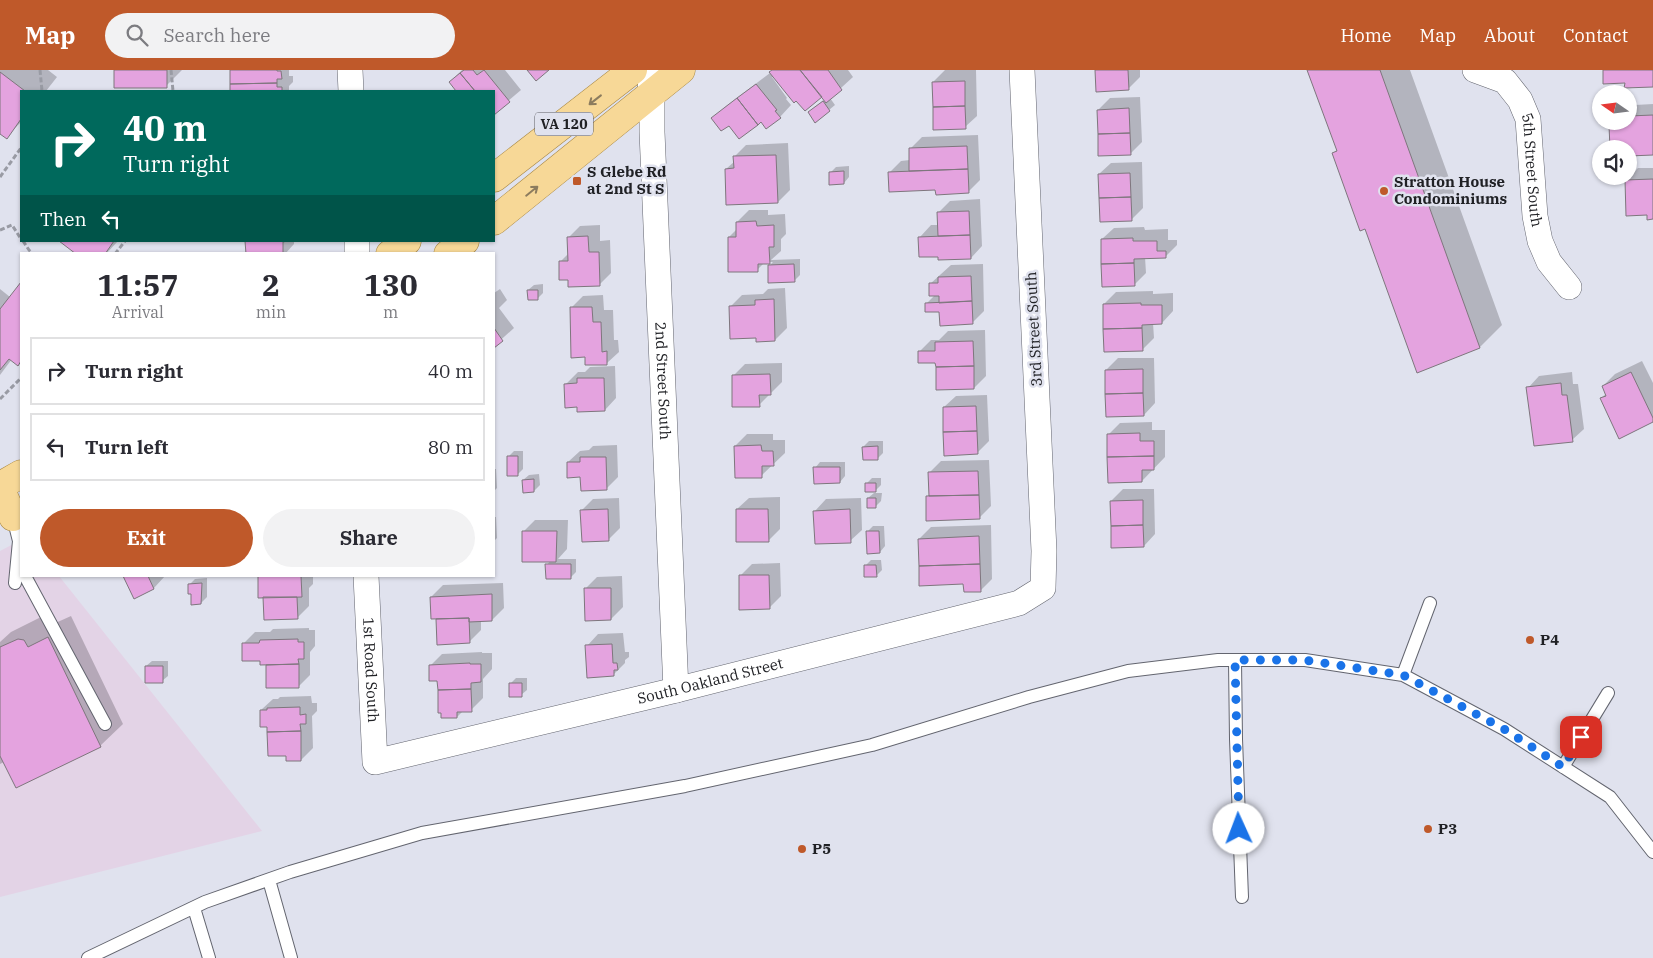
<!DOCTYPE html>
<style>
:root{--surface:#fff;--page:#f2f2f3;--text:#2b2b33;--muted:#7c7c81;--line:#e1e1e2;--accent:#bf592a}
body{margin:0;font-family:"IBM Plex Serif",serif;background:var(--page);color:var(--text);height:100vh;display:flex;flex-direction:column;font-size:19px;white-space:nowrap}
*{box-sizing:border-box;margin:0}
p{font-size:16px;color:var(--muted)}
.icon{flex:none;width:28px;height:28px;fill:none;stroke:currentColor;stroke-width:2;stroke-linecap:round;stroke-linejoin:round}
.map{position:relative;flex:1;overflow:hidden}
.side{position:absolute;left:20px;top:182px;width:475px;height:325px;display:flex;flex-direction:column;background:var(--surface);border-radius:0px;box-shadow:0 1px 4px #0004}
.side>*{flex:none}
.top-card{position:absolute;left:20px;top:20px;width:475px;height:152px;border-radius:0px;box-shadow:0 1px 4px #0004;background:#00695c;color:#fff;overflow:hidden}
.needle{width:32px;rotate:284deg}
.buttons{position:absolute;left:1592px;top:15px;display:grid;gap:10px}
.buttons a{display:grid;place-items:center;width:45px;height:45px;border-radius:50%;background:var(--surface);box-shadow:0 1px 4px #0004;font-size:25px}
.pin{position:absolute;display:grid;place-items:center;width:42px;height:42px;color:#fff;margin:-21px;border-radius:10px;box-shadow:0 2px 8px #0006}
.me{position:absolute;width:55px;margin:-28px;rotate:358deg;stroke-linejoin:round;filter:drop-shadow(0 0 4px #0008)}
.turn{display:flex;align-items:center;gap:18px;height:105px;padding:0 20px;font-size:22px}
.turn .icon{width:65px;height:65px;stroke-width:2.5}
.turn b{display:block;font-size:35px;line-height:42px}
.then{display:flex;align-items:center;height:48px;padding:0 20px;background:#0003;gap:10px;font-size:19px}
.eta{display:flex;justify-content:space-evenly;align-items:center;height:85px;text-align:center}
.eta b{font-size:30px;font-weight:800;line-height:35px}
.action{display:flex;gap:10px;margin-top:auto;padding:10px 20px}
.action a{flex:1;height:58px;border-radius:30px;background:var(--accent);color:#fff;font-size:20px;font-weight:800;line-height:58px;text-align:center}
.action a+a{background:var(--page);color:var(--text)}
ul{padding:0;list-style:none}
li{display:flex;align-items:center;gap:15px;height:68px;margin:0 10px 8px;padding:0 10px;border:2px solid var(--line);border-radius:0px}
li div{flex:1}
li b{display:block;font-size:19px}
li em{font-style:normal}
header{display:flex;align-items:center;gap:30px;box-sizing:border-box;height:70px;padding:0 25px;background:var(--accent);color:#fff}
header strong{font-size:24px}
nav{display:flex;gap:28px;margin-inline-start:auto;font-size:18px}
.search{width:350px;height:45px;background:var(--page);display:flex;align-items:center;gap:12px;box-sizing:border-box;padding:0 18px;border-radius:28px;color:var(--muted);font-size:19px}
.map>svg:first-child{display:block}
</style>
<header>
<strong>Map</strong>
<div class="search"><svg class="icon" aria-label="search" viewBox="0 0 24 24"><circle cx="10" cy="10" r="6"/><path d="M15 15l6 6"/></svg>Search here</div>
<nav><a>Home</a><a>Map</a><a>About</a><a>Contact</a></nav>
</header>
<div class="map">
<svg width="1653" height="888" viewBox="0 0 1653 888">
<rect width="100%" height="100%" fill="#e0e2ee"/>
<path fill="#e3d3e6" d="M21,470V506H59L262,761L0,827V481Z"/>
<path fill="#0003" d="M0,0H48L57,7L46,21H21V52L6,67L0,62Z
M115,0H182L166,16Z
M231,0H289V6H293V12L289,16V21H232Z
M462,0H505L521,20L494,43V21H456L457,20L450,12Z
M774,0H848L853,7L830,28L835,35L829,40L809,42L825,29L822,26L774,6L772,7L787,28L786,29L791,35L780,47L729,54L713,49L725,37Z
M945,0H976L977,46L965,57L933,12Z
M1096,0H1140V7L1128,19Z
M1308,0H1410L1502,255L1480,277L1366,157L1333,83L1338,79Z
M1140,27L1142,72L1130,84L1098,40L1110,28Z
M1653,34V84L1629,85V79L1611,56L1615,51H1629V41L1635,35Z
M978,65L980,110L968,122L937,119L889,103L901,91L910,90V79L922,67Z
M788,73L790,120L778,132L726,99L735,91L734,87L746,75Z
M1142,92L1143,138L1131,150L1099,104L1111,93Z
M849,96V107L844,113L830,103L836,97Z
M1638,98H1653V148L1648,144L1626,110Z
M980,129L982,176L971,188L939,185L920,167L931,155H939L938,143L950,131Z
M749,140H768V145L785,144L786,164L781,169V181L771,190L800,189V205L794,211L769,196L773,192H765L757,200L729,167L737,159V152Z
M600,155V171L610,170L611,203L599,215L569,209L560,192L569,183L568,168L580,156Z
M1144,157L1145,160L1168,159V170H1177V175L1165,187H1145L1146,203L1134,215L1102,169L1114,158Z
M62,171H118L106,184H78Z
M246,171H294V174L285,184H247Z
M983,194L984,241L972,253L926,234L935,225L930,214L951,195Z
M21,213V291L18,294L12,289L0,305V219L10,227Z
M543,214V223L538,228L528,220L534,215Z
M785,218L787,258L775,270L757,267L730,237L742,225L763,224L768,219Z
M500,219L507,230L499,238L514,258L494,276V223Z
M1153,221V224L1173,223V241L1162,253H1153L1154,268L1142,280L1104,234L1116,222Z
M603,225L604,240H613L614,270H618L619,282L607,293L586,286L571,238L583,226Z
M985,260L986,306L974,318L937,291L919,282L931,270H939L948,261Z
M1118,288H1154L1155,333L1144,345L1106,300Z
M1642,291L1653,313V351L1601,328L1607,323L1603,316L1615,304Z
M782,293V312L759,335L733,306L745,294Z
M615,296L616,328L605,340L578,336L566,314L578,302H585L590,297Z
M1572,302L1573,314H1578L1584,359L1572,370L1528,318L1539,306Z
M987,325L989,371L977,383L944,337L956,326Z
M1152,352V360H1165V387L1142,411L1108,365L1120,353Z
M747,364H773V370H785V383L761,406L735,376Z
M869,371H883V383L877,389L863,377Z
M617,375L618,407L606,419L581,406L568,392L580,381L589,380L593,376Z
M514,381H523V399L517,405L508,387Z
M989,390L991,436L979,448L927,427L930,424L929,403L941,391Z
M820,392H845V406L840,412L815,398Z
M494,399H496L497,418L494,421Z
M539,404L540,415L534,421L523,410L529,405Z
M872,408H881V415L875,421L866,414Z
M1123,419H1154L1155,464L1144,476L1111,431Z
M874,423H882L881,431L876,436L868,428Z
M780,427V459L768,471L737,439L749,428Z
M619,428L620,458L608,470L582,440L593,429Z
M861,428L862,460L850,471L815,441L826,429Z
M494,447H496L497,468L494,471Z
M535,450H568L567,479L558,489H576V502L570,508L547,495L550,491L523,462Z
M991,455L992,509L981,520L965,513L919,469L931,457Z
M873,456H884L885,476L880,482L867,462Z
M871,490H881L882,500L876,506L865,496Z
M780,493L781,526L769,538L740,506L752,494Z
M124,506H165L154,518L134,527Z
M259,506H313V514L309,518V536L297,548L265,526Z
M622,506L623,537L611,549L585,519L597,507Z
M207,508V527L201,533L190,514L195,509Z
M503,513L504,538L492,550H481V560L469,572L438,573L437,548L431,527L443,515Z
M71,546L123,654L100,676L4,692L0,694V572L11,562L41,547L51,555Z
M309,558V560H315V576L310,582V605L299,616L267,617V594L243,574L255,562H270L273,559Z
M623,563L625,582H629V587L625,590V593L613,605L587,576L598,564Z
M482,582V583H492V599L483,609V628L471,640L463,641L457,647L430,596L442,584Z
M152,591H168V606L162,611L146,596Z
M516,608H527V620L521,625L511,613Z
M311,626L312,633H317V641L312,646L313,678L301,690L287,685L268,656L261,640L273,629H278L280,627Z"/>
<path fill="#e4a3df" stroke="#7e767d" d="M114,0H167V18H114Z
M230,0H277V1H281L282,9H277V13L230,14Z
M464,0H473L477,5L484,0L510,32L494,45V21H475L460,3Z
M527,0H549L536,11Z
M772,0H800L822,27L805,41L796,31L794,33L769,2Z
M800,0H828L842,20L826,33Z
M1095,0H1128L1129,20L1096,22Z
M1307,0H1380L1480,278L1417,303L1365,159L1360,161L1332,83L1337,81Z
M1603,0H1653V17L1624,18L1625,13L1603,14Z
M0,2L25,21H21V49L7,69L0,64Z
M460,3L475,21H456L449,12Z
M965,11V36L933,37L932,12Z
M277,13V17H282V21H230V14Z
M756,14L777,40L775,41L781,48L766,59L761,52L758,55L737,28Z
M737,28L758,55L739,69L729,56L721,61L711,48Z
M823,31L830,41L815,53L808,42Z
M965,36L966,59L933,60V37Z
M1129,38L1130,63L1098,64L1097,40Z
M1653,45V85L1629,86V79H1610L1609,55H1622V51H1629V46Z
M1130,63L1131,85L1098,86V64Z
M967,76L968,99L909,101V78Z
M776,85L778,133L726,135L725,99L734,98L733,86Z
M968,99L969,123L936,125L935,120L889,122L888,102Z
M844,101V114L829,115V102Z
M1130,103L1131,127L1099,128L1098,104Z
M1653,109V149L1647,150V145L1626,146L1625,110Z
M1131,127L1132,151L1100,152L1099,128Z
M969,141L970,165L938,166L937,142Z
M756,151L757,156L774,155V177H769L770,194H758V202H728V167H736V152Z
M970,165L971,189L938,190V187H919L918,167Z
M588,166L589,182H599L600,216L568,217V210H559V191H568L567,167Z
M1133,168V171H1157V181H1166V188L1134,189V193L1101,194V169Z
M59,171H114L105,184H76Z
M245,171H287L283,172V184H246Z
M1134,193L1135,216L1102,217L1101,194Z
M794,194L795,212L768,213V195Z
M971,206L972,231L939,233V226H929V213H938V207Z
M21,212V291L18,296L9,289L0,300V239Z
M527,220H538V230H528Z
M774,229L775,271L756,272V268L730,269L729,236L755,235V230Z
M972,231L973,254L940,256L939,242H925V233Z
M1141,233V235H1162V254L1142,255V258L1103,259V234Z
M570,237H592L593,252H601L602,282L607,281V295H585V287L571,288Z
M494,258L503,271L494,278Z
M1142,258L1143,281L1104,282L1103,259Z
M973,271L974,296L936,297L935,293H918V281H935V272Z
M974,296V319L936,320V297Z
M1143,299V323L1105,324V300Z
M1631,302L1653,348V352L1619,369L1600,328L1606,326L1602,316Z
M770,304L771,325H759L760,337H732V305Z
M577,308H604L605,341L577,342V337L565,338L564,314L577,313Z
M1561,313L1562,325H1567L1573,372L1534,376L1526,317Z
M1143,323L1144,346L1106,347L1105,324Z
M976,336L977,361L943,362V337Z
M977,361L978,384L944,386L943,362Z
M1140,363V371H1154V386L1107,387V364Z
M761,375L762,381H773L774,396H762V408H735L734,376Z
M878,376V390H863L862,377Z
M507,386H518V406H507Z
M1154,386V400H1142V412L1108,413L1107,387Z
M580,387H606L607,420L581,421L580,407L567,408V392H580Z
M813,397H840V413L814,414Z
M978,401L979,425L929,426L928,402Z
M534,409V422L523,423L522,410Z
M865,413H876V422H865Z
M979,425L980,449L926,451V426Z
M867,428H876V438H867Z
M1143,430V455L1111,456L1110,431Z
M608,439L609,471L582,472L580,440Z
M736,439H768L769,472H736Z
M850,439L851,473L815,474L813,441Z
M1143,455L1144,477L1111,478V456Z
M522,461H557L556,492H522Z
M866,461H879L880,483L867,484Z
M979,466L980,494L919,496L918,469Z
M545,494H571V509H546Z
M980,494L981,522H964L963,514L919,516V496Z
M864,495H876L877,507H864Z
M739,505H769L770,539L739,540Z
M123,506H148L154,519L134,529Z
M258,506H301L302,527L258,528Z
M202,513L201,534L191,535V524H188V514Z
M584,518H611V550L585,551Z
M492,524V551L469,552V548L431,549L430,527Z
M263,527H297L298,549L264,550Z
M469,548L470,573L437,575L436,549Z
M48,567L101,677L16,718L0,686V577L18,569L24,570L28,577Z
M298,569V572H304V589H298L299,594L260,595V591H242V573H259L260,570Z
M612,574L613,593H617L618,600H614V606L587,608L585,575Z
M470,593V594H481V612L471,613V619L438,620L437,611H429V595Z
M299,594V618H266V595Z
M145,596H163V613H145Z
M509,613H522V627H509Z
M471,619L472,642H457V648H441V643H438V620Z
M300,637V645L306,644V654H300L301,661L267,662V657H260V640H267V638Z
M301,661V691H286V686H268L267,662Z"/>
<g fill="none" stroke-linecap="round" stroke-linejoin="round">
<g stroke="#63656f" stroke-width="14">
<path id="service" d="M13,447L19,471L15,513
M25,506L105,654
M1235,591L1236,669L1242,827
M1403,605L1430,533
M1563,697L1608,623
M269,810L291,888
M194,838L209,888
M88,888L205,832L290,802L422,763L685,716L872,675L1029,627L1128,601L1218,590H1305L1403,605L1504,659L1610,727L1653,782"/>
</g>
<g stroke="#63656f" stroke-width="26">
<g id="minor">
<path d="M350,0L351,21"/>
<path id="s1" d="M1475,0L1505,11L1520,30L1528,49L1535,146L1540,171L1549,192L1569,217"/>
<path id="s2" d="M652,23V62L676,620"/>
<path d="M357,184V171"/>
<path id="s3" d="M366,506L375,692L676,620L1019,533L1043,518L1044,481L1022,0"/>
</g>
</g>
<g stroke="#63656f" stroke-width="29">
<path id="tertiary" d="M652,0V23"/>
</g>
<g stroke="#a88742" stroke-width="29">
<path id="primary" d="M494,108L633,0
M494,151L681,0
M390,184L407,171
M448,184L465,171
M0,416L21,404
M0,418L13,447"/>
</g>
<path stroke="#999ba4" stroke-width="3" stroke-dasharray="5 2.5" stroke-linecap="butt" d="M40,0L42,21
M171,0L173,21
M0,107L21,78
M0,160L12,155L21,169
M23,171L29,180L33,184
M115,184L125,171
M0,329L21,308"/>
<use href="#service" stroke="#fff" stroke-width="12"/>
<use href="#minor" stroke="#fff" stroke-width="25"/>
<use href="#tertiary" stroke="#fff" stroke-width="28"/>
<use href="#primary" stroke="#f7d897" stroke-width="28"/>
</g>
<defs><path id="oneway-shaft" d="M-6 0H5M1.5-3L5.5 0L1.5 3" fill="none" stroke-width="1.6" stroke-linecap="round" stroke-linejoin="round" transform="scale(1.25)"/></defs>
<g stroke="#8c7c5e">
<use href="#oneway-shaft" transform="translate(595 30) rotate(142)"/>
<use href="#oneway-shaft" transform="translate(532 121) rotate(-39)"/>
</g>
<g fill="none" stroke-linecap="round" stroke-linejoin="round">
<path stroke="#1a73e8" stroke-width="9" stroke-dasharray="0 16.2" d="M1239,759L1235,590H1304L1403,605L1504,659L1563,697L1581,667"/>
</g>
<g fill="#bf592a" stroke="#e0e2ee" stroke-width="2">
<rect x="572" y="106" width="10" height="10" rx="2.5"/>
<circle cx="1384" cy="121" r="5"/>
<circle cx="1530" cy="570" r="5"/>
<circle cx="1428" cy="759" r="5"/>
<circle cx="802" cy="779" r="5"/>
</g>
<g text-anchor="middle" stroke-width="5" stroke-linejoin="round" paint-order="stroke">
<rect fill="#e0e2ee" stroke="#5a5b61" stroke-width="1" x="535" y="42.5" width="58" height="23" rx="4"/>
<g font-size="14" font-weight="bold" fill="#202125">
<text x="564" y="59">VA 120</text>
</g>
<g font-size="15" fill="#202125" stroke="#e0e2ee">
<text dy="5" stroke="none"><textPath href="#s1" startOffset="128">5th Street South</textPath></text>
<text transform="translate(1034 259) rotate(-93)" y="5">3rd Street South</text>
<text dy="5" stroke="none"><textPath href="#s2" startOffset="288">2nd Street South</textPath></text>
<text dy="5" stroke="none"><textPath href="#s3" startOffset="94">1st Road South</textPath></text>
<text dy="5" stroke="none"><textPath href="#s3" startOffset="531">South Oakland Street</textPath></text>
</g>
<g font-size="15" font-weight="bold" fill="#202125" stroke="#e0e2ee" text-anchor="start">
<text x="587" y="107">S Glebe Rd<tspan x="587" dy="17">at 2nd St S</tspan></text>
<text x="1394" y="117">Stratton House<tspan x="1394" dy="17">Condominiums</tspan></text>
<text x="1540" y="575">P4</text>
<text x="1438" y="764">P3</text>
<text x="812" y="784">P5</text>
</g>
</g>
</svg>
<div class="buttons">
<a><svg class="needle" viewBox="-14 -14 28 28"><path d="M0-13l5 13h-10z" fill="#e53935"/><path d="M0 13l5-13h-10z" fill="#7c7c81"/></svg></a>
<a><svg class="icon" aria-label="sound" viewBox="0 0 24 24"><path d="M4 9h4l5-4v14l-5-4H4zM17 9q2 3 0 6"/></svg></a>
</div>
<div class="pin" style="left:1581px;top:667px;background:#d93025"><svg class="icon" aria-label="arrive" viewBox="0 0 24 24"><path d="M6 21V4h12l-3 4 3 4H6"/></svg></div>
<svg class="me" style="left:1239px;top:759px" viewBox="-20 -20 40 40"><circle r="19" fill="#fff"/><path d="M0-13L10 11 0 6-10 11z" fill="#1a73e8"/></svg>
<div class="top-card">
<div class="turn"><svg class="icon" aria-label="right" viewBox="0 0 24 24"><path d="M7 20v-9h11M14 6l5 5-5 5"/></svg><div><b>40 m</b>Turn right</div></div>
<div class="then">Then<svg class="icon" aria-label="left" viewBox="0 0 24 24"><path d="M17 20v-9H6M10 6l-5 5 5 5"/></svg></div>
</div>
<section class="side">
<div class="eta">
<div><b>11:57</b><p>Arrival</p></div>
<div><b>2</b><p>min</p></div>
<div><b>130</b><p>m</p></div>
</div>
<ul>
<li><svg class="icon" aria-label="right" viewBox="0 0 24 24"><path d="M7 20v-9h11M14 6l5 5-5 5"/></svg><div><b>Turn right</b></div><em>40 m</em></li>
<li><svg class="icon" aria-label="left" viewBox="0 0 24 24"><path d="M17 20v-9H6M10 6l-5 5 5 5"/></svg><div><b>Turn left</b></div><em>80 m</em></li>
</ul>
<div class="action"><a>Exit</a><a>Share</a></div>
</section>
</div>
